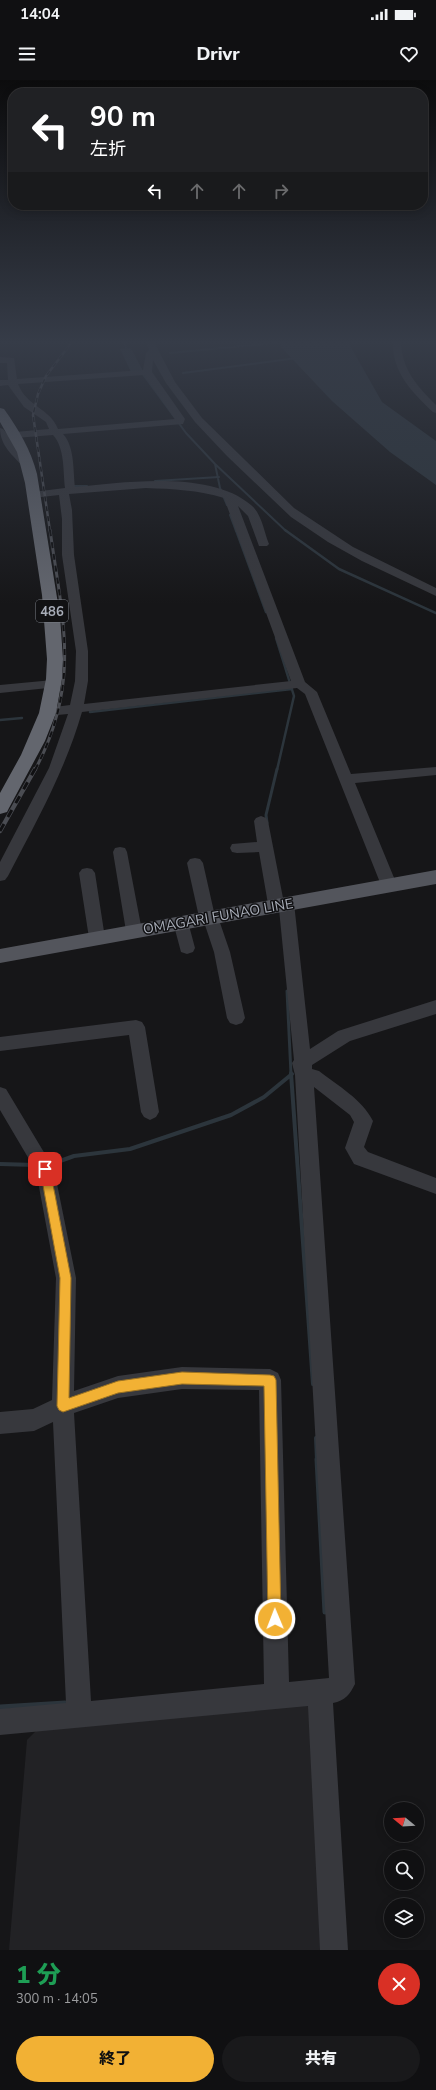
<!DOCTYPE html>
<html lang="ja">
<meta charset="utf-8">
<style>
:root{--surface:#101012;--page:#19191b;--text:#f1f3f6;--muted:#9c9d9f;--line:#303032;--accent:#f2b134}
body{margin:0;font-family:"Nunito Sans","Noto Sans JP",sans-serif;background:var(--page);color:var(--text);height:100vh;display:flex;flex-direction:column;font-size:15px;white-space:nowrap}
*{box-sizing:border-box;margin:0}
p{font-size:13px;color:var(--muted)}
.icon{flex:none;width:22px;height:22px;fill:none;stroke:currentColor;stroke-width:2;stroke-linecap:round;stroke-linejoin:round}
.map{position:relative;height:1870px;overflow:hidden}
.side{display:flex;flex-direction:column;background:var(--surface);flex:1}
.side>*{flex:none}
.top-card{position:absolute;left:8px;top:8px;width:420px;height:122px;border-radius:16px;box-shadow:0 2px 10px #0003,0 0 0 1px var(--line);background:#202124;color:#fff;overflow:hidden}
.needle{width:26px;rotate:288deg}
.tools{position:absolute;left:384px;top:1722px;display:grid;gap:8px}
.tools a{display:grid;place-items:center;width:40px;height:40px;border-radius:50%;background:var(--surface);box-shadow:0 2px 10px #0003,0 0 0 1px var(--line);font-size:20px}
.pin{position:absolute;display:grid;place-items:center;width:34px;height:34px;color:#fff;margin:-17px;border-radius:8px;box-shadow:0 2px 6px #0006}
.me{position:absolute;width:44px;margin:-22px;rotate:359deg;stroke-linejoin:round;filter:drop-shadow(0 0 3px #0008)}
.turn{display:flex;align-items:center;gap:14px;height:84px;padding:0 16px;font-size:18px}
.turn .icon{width:52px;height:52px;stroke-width:2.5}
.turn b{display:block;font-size:28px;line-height:34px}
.lanes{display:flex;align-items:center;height:38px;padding:0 16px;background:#0003;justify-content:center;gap:20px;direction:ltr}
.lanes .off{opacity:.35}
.round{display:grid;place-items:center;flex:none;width:42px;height:42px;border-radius:21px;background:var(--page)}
.headline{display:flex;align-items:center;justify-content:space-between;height:68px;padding:0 16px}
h1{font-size:24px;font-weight:800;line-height:30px;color:#1e9e55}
.button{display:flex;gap:8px;margin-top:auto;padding:8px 16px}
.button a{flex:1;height:46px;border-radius:24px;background:var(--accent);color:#111;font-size:16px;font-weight:800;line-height:46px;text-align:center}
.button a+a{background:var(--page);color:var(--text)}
.status{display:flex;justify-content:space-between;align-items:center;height:28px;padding:0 20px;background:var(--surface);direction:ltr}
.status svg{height:11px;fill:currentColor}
header{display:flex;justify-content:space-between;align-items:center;height:52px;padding:0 16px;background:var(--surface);font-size:18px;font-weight:800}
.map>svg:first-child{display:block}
</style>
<div class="status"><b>14:04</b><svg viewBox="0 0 49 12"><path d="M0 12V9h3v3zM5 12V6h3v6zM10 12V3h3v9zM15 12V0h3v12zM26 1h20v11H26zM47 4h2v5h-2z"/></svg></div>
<header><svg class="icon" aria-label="menu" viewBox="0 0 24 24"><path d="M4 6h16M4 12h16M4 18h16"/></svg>Drivr<svg class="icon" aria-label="heart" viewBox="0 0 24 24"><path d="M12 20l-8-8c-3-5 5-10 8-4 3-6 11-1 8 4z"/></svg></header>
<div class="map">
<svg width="436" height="1870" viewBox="0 0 436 1870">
<rect width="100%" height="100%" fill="#161618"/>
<path fill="#222225" d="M310,1621L327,1870H9L27,1660L39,1648Z"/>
<path fill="#2c353c" d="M281,262H348L382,322L436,361V405L390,372L332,321L280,266Z
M131,268L143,291L131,292L120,269Z"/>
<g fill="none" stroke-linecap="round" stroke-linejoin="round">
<path stroke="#2c353c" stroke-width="2" d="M124,262L127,271
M170,273L284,262
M142,293L186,353L215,384L286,451
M183,293L297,278
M215,384L220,408L227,425
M155,401L219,397
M72,406H87
M230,435L236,451"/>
<path stroke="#2c353c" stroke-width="2.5" d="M236,450L266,532
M285,450L339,489L436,533
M276,558L294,616L277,690
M90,632L292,609
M0,640L22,638"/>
<path stroke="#2c353c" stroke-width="3" d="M267,743L266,735L277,689
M287,911L291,994"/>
<path stroke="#2c353c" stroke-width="4" d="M291,993L313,1304
M0,1084L36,1085
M49,1085L74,1076L130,1069L231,1035L264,1017L292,994
M316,1358L317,1380"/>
<path stroke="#2c353c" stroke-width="5" d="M317,1379L325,1532
M0,1627L65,1623"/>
<path fill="#37383d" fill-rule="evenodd" d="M146,262H154L175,302L202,338L294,428L353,467L436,508V516L362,481L328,462L291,437L227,376L195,342L166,303L153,280L152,292L185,339L183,344L63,354C75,367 73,391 75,407C124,402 211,390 251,425C262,434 264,452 269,464L267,466H259L248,436L238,426L305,602L317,612L351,694L436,687V695L355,703L397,805L394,809L389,810L384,809L381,805L305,614L297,608L82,632C65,691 36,742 8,796L5,800L0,801V782L49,688L68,634L47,636L40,632L47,628L70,625L75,601L76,571L62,475V439L59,415L33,418L28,415L33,412L65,408C63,391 65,368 53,355L15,358L10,355L15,352L49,349L46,342L24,327L8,305L0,306V300H8L7,283H0V277L14,278L17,299L143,290L146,273L149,270ZM144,295L175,339L58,349C50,328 27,327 18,304ZM146,408C173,409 198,410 224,418L291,601L84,624L88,601V571L74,475L72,430L69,414Z
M393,262H401C402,290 417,306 436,325V333L433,332C412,312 392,292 393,262Z
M0,348L3,349L32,384L33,386L32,388H24C13,375 0,366 0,348Z
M53,600L59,604L58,607L0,613V605Z
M261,736L266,738L268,741L283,818L292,819L294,823L310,969L338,951L436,920V934L350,961L312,985V989L319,991C338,1006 362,1019 373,1041L364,1067L368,1072L436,1098V1114L354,1084L345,1068L354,1042L350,1035L314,1007L355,1604C350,1614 345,1621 333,1623L348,1870H320L308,1626L0,1655V1629L66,1623L53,1342L34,1351L0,1354V1332L33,1329L52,1320L56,1198L36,1091L0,1030V1007L6,1009L54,1089L76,1198L74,1311L118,1296L182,1287L270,1289L278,1293L281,1300L289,1602L329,1598L295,995L292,983L294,980L279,829L270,828L268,824L259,772L237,773L232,772L230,768L232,764L257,762L254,741L256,738ZM182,1309L259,1310L264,1604L91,1621L74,1333L118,1318Z
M120,767L125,768L127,772L142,851L140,855L134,857L128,855L126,851L113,772L115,768Z
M195,778L200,779L203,783L214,832L218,837L230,872L245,938L242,943L236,945L230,943L227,938L214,872L204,842L199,837L187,783L190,779Z
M87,788L92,789L95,793L105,858L103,862L97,864L91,862L89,858L79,793L82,789Z
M181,836L187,838L195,868L193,872L187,874L181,872L173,842L175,838Z
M136,940L142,942L145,947L159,1032L156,1037L150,1040L144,1037L141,1032L129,955L0,971V957Z"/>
<path fill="#53555c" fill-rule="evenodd" d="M436,790V804L0,883V869Z"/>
<path fill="#63666e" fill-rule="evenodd" d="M0,328L4,329C19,350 31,370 37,394L60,536L63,579L62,599L56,633L45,661L9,728L7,732L0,734V713L21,675L39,633L46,599L47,579L42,515L25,403L17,372L0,342Z"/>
<g stroke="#4a4c52" stroke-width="2.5">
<path id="rail-far2" d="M50,451L33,335L38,314L46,296L72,262"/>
</g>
<g stroke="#4a4c52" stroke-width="3">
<path id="rail-far1" d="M35,690C81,603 63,542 50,450"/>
</g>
<g stroke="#4a4c52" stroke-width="4.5">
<path id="rail" d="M0,751L35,689"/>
</g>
<use href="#rail-far2" stroke="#111113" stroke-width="1.5" stroke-dasharray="5" stroke-linecap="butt"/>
<use href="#rail-far1" stroke="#111113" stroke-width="2" stroke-dasharray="6" stroke-linecap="butt"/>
<use href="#rail" stroke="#111113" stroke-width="3" stroke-dasharray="8" stroke-linecap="butt"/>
</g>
<linearGradient id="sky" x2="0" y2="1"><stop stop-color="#0c0c0d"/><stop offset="0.5" stop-color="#363c48"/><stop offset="1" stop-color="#363c48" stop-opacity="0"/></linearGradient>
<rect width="436" height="524" fill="url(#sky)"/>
<path fill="#f2b134" stroke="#9d7322" d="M45,1084L50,1089L71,1198L69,1318L118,1301L182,1292L270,1295L274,1296L276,1300L281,1539L280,1543L275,1545L270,1543L268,1539L264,1306L182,1304L118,1313L63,1332L59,1330L57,1326L60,1198L40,1089Z"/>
<g text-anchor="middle" stroke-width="3" stroke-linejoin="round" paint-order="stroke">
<rect fill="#111113" stroke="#7b7e86" stroke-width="1" x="36" y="520" width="32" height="22" rx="3"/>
<g font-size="13" font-weight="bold" fill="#a8adb8">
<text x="52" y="536">486</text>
</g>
<g font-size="14" fill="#a8adb8" stroke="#111113">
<text transform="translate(218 836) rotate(-10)" y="5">OMAGARI FUNAO LINE</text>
</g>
</g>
</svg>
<div class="tools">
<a><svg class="needle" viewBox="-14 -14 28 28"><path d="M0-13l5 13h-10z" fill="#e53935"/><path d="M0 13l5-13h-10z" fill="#9c9d9f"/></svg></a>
<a><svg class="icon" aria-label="search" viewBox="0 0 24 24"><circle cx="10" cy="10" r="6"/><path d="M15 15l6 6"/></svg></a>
<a><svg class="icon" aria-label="layers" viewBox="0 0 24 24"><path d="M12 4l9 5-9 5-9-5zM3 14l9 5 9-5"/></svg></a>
</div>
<div class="pin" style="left:45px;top:1089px;background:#d93025"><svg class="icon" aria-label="arrive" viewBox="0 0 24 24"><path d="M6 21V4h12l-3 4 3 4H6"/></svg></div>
<svg class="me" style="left:275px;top:1539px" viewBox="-20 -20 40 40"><circle r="17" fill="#f2b134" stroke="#fff" stroke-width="3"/><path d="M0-11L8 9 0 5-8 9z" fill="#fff"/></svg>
<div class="top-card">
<div class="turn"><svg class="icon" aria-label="left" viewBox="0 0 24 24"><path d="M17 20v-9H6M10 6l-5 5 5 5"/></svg><div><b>90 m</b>左折</div></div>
<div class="lanes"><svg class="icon" aria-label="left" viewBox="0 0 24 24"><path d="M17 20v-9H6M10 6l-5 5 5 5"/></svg><svg class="icon off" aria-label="ahead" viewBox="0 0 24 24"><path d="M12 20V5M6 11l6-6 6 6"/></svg><svg class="icon off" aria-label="ahead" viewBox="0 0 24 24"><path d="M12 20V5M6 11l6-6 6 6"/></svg><svg class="icon off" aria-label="right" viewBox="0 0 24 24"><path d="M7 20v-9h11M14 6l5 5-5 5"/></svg></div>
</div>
</div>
<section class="side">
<div class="headline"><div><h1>1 分</h1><p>300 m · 14:05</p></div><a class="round" style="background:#d93025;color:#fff"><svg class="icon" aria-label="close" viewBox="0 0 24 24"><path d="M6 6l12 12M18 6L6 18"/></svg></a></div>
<div class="button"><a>終了</a><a>共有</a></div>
</section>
